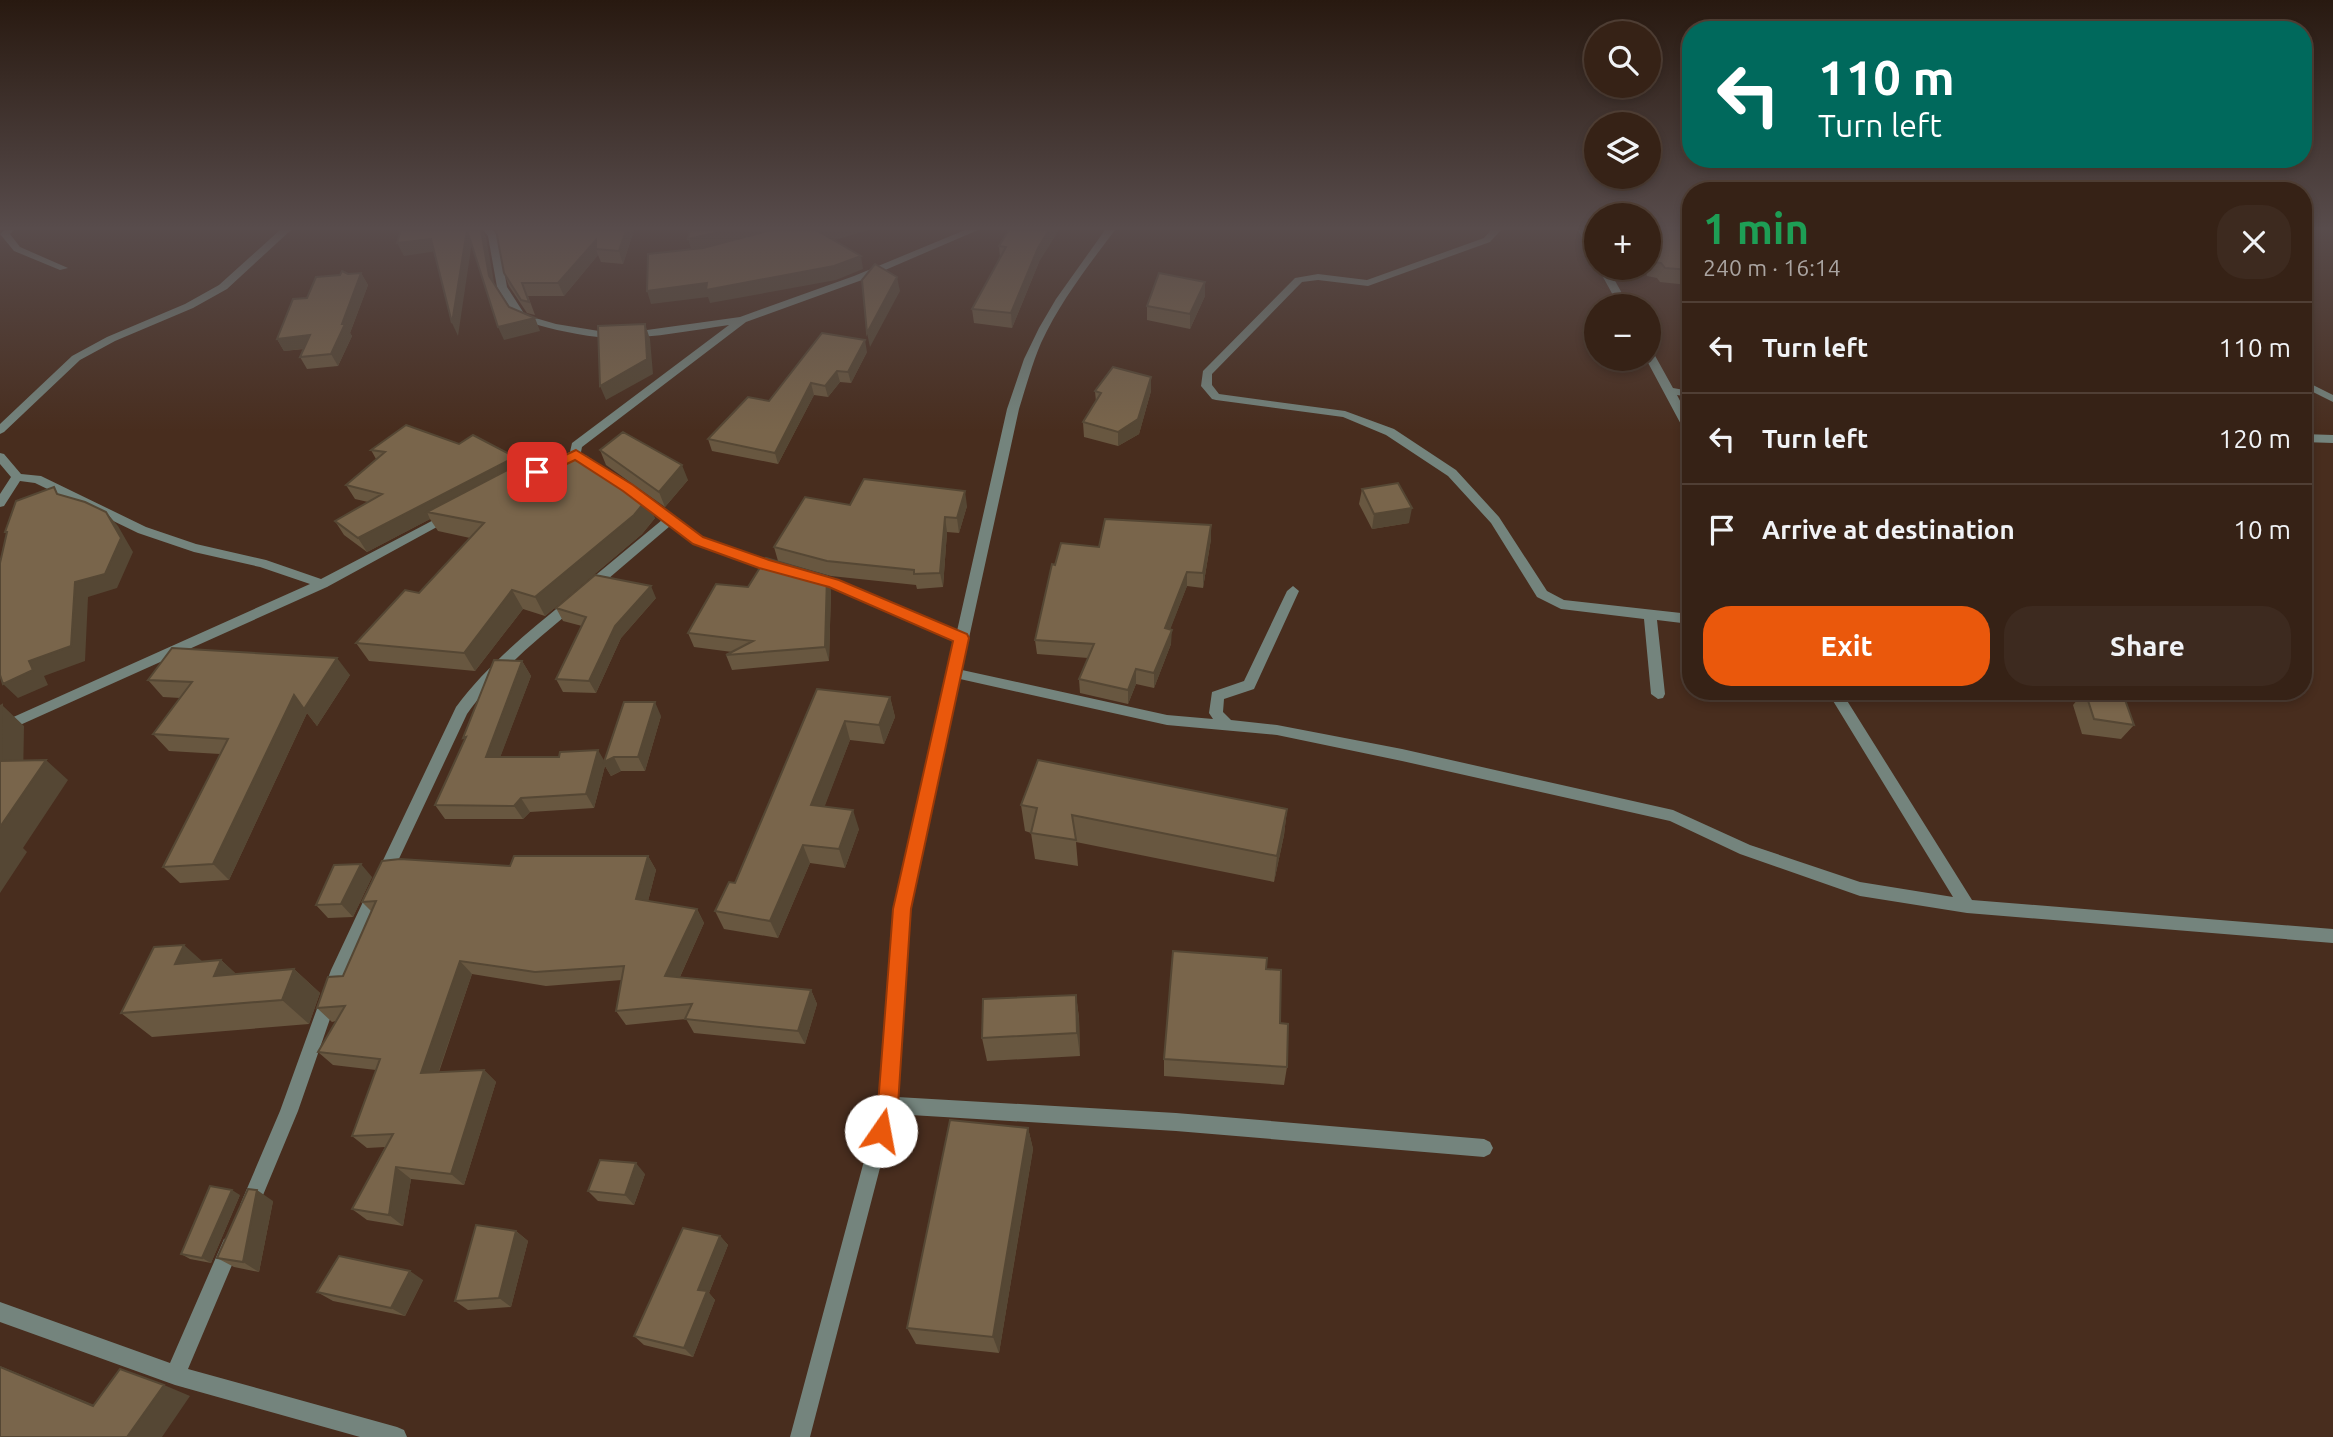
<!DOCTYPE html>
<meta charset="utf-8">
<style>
:root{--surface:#362216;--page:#3d2a1f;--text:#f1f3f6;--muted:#aaa4a1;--line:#503f35;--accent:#ea580c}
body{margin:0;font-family:Ubuntu,sans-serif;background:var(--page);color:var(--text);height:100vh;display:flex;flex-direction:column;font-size:26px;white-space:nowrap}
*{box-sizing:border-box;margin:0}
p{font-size:23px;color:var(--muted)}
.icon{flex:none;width:38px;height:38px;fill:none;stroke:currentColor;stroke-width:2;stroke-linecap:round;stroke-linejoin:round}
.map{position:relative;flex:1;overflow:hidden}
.panel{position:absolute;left:1682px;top:182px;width:630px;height:518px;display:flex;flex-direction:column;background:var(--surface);border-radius:28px;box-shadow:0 4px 10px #0003,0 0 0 2px var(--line)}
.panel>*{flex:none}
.top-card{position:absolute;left:1682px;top:21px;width:630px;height:147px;border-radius:28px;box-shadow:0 4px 10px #0003,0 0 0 2px var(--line);background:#00695c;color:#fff;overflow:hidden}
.buttons{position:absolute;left:1584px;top:21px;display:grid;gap:14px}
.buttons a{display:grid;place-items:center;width:77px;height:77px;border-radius:50%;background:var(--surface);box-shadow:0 4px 10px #0003,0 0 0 2px var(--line);font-size:35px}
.pin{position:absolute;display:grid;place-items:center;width:60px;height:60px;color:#fff;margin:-30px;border-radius:14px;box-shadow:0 4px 10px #0006}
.me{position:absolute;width:77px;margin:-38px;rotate:12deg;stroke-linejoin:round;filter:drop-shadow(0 0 5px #0008)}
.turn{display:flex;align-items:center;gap:24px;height:147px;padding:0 21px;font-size:32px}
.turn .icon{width:91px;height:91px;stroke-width:2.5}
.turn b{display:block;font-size:49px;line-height:60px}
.round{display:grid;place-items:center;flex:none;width:74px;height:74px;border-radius:28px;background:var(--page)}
.summary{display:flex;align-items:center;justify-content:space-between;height:119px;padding:0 21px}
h1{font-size:42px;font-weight:700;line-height:52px;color:#1e9e55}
.cta{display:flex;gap:14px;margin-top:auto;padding:14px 21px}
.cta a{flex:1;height:80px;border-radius:28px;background:var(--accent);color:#fff;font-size:28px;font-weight:700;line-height:80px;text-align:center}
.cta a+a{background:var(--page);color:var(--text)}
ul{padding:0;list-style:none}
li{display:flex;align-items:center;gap:21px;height:91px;padding:0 21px;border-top:2px solid var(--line)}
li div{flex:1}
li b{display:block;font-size:26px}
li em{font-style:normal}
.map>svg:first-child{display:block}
</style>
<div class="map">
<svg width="2333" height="1437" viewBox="0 0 2333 1437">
<rect width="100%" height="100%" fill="#482d1e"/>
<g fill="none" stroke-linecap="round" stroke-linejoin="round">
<path fill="#74847d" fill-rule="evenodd" d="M4,230H14L10,234L20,247L68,268L60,270L14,251L0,234Z
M280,230H291L227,289L193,308L115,341L80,360L4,432L0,434V424L72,356L107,337L185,304L219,285Z
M483,230H493L498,236L507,287L525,315L556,324L599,331L647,330L740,317L854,276L965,230H978L862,280L746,322L582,447L580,457L551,470L547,469V463L570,452L572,443L729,325C686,331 641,341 598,337C570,334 544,327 517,319L497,287L488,236Z
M1105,230H1115C1088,266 1060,302 1041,343C1032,364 1026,387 1019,409L962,670L1167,715L1213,719L1209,713L1212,692L1244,681L1287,591L1293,586L1299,591L1254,689L1224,699L1223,712L1231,720L1277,725L1402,749L1673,810L1750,845L1860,882L1953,897L1827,691H1841L1972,900L2333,929V943L1967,913L1860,896L1740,854L1670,821L1402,761L1277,735L1167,725L960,679L910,909L897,1097L1176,1113L1484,1139L1490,1142L1493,1148L1490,1154L1484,1157L1176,1131L894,1114L810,1437H790L879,1105L894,909L955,641L829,587L806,580L804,577L810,573L839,581L957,631L1007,409L1024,359L1039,328L1056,299Z
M1491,230H1501L1490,242L1368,286L1318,280L1302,282L1212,374V385L1219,394L1345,411L1394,429L1456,470L1499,517L1547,591L1564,600L1690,614V624L1657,620L1665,694L1663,698L1658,699L1651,694L1644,619L1561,609L1537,597L1491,523L1448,476L1386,435L1343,417L1216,400L1212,399L1201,386L1203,371L1295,278L1318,274L1367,280L1484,238Z
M1578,230H1588L1596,246V258L1591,255Z
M1598,268H1608L1629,306H1619Z
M1648,349L1653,352L1673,388L1690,391V397L1677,395L1690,420V433L1684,430L1646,359H1648Z
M2303,380L2333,395V402L2303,387Z
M2303,434L2333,435V443L2303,442Z
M0,453L4,454L21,474L41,476L146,527L196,544L266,560L321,579L447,513L451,512L457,516L327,587L0,734V723L310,584L260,567L194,552L138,533L35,483L20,481L4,506L0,507V494L11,477L0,464Z
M636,490L702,538L785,566L787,569L781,573L694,544L670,526L595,590H585L584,587L585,584L662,520L632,497L630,494Z
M572,598L578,603L577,606C537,640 497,671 467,714L389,880L384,882L379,880L376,875L456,707C487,665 527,633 567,600Z
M375,887L381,889L383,894L347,970L298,1111L256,1212L249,1214L242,1212L240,1205L280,1111L331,970L369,889Z
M231,1237L238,1239L240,1246L188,1369L397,1427L404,1430L407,1437H360L175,1385L0,1322V1302L170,1363L224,1239Z"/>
</g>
<path fill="#685740" d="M496,230H634L623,264L601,262L598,255L564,296H528L535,315L527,313L509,286L504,273Z
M1009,230L1039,262L1012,328L974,323L972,309L1000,258L999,246Z
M1648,230H1690V283L1689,282L1688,285L1660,282L1657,278L1647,276L1645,268H1648Z
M361,273L368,285L350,333L352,336L338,366L307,369L300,357L304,349L284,351L277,339L307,298L348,274Z
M1205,296L1190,329L1147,320V306Z
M867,352L851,383L840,382L828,397L814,395L778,464L712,451L708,439L769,401Z
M1095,391H1151L1139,434L1118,446L1084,437L1083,422L1096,402Z
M371,450L519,465L655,518L642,534L545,616L523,609L475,671L369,661L356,643L419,593L470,538L438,531L430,519L367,552L344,535L335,521L368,502L355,499L346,485L376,459Z
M600,450L688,480L665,507L606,465Z
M1362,489L1409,523L1372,529L1359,504Z
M850,505L967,506L959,533L947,532L943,587L917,589L916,585L831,576L778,561L774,547Z
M1211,525V539L1203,588L1187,586L1170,629L1171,644L1154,688L1136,684L1128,704L1080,693L1079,679L1088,658L1037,654L1035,640L1055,565L1099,547Z
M748,587L831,590L829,661L732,670L726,655L732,652L694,647L688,633Z
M656,598L621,638L596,693L563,692L556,679L582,626L563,621L556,608Z
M522,661L531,676L500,757L604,761L661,716L645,771H621L611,776L605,766L594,808L530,812L523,819H445L435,805L465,741L463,738Z
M350,675L317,726L307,713L229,880L180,883L163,867L220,754L169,751L153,734L180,698L163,697L148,680Z
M817,689L890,697L895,717L884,744L850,740L824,807L859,829L845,868L810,863L778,938L724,929L715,911L735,883Z
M2085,691H2089L2134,725L2121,739L2082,734L2073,705Z
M1021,805L1287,809L1284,835L1274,882L1076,842L1078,866L1035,859L1031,833L1025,831Z
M648,856L656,870L648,901L697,909L704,923L680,977L811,990L817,1004L805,1044L694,1033L686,1019L626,1025L616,1011L622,980L546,986L472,974L439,1072L484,1070L496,1082L464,1185L411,1179L403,1226L367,1220L352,1209L385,1147L367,1148L352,1136L376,1070L333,1065L318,1052L336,1021L332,1022L317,1008L343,976L371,911L362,902L510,866Z
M372,877L353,917L328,918L316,905Z
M221,960L236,974L294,969L320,993L309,1024L152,1037L121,1013L203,962Z
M1266,969L1280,1023L1287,1067L1284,1085L1164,1076V1059Z
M1076,995L1079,1018L1080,1056L987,1061L982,1038Z
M1028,1128L1033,1149L999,1353L916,1344L907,1328Z
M645,1174L634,1205L598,1201L588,1191Z
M240,1195L211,1263L190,1259L181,1254Z
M273,1201L259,1272L234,1267L217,1258Z
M516,1231L528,1241L511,1307L468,1310L455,1301Z
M720,1236L728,1245L709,1293L715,1300L693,1357L644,1345L634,1336Z
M423,1280L405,1316L333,1301L317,1292Z"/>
<path fill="#554734" d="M467,230L472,242L458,336L452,323Z
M481,230H482L486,237L495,288L489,276Z
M626,230H634L623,264L619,251Z
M727,230H788L692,252L688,239Z
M821,230H869L821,244L818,231Z
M1049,230H1059L1039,262L1012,328L1011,313L1038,248Z
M431,239L437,251L404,256L397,243Z
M596,240V249L598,255L564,296L558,283Z
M861,256L863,269L836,280L710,303L708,297L651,304L647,291Z
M361,273L368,285L350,333L352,336L338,366L331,354Z
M897,277L900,291L870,347L867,333Z
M1205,282V296L1190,329V314Z
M535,318L540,331L504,340L498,327Z
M645,324L650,339L653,374L606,400L600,386Z
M310,335L317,347L284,351L277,339Z
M865,340L867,352L851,383L848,372Z
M837,371L840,382L828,397L825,386Z
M1151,377V391L1139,434L1118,446V432Z
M811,383L814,395L778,464L775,453Z
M515,457L522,471L427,512L430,519L367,552L358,538Z
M682,465L688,480L665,507L659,492Z
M965,491L967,506L959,533L957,518Z
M647,499L655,518L642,534L545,616L535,597Z
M1412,508L1409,523L1372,529L1374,514Z
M106,512L118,526L133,552L117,588L88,597L85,661L44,676L48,685L18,698L3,684L29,661Z
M945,517L947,532L943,587L940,573Z
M1211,525V539L1203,588V573Z
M1187,572V586L1165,643V628Z
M827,576L831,590L829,661L825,647Z
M651,586L656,598L621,638L596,693L589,681L615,626Z
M512,590L523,609L475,671L464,653Z
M1172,630L1171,644L1154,688V673Z
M337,658L350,675L317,726L307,713L229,880L213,864L294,695Z
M522,661L531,676L495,771L486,757Z
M1136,669V684L1128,704V690Z
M890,697L895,717L884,744L879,725Z
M655,702L661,716L645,771L638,757Z
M2,705L24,726L23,781L1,761Z
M845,721L850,740L818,824L811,805Z
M598,750L605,762L614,757L621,771L611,776L605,766L594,808L586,794Z
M46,760L68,780L23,848L27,852L0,893V827Z
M521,798L530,812L523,819L514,806Z
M1287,809L1284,835L1274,882L1277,856Z
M853,810L859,829L845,868L839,849Z
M803,845L810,863L778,938L770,921Z
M648,856L656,870L645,913L636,899Z
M361,864L372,877L353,917L341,904Z
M697,909L704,923L674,990L665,976Z
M184,945L212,970L175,964Z
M221,960L248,985L214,976Z
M460,961L472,974L434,1085L421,1073Z
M294,969L320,993L309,1024L282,1000Z
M811,990L817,1004L805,1044L798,1031Z
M1076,995L1079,1018L1080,1056L1077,1033Z
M484,1070L496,1082L464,1185L451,1174Z
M1028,1128L1033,1149L999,1353L993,1337Z
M636,1163L645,1174L634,1205L625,1195Z
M396,1167L411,1179L403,1226L389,1215Z
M232,1190L240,1195L211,1263L202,1258Z
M257,1190L273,1201L259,1272L243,1262Z
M516,1231L528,1241L511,1307L499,1298Z
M720,1236L728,1245L709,1293L715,1300L693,1357L684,1348L698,1290Z
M410,1271L423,1280L405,1316L391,1308Z
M0,1366L10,1370L121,1416L93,1406L0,1367Z
M164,1385L190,1396L162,1437H127Z"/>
<path fill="#79654b" stroke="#554734" stroke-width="2" d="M401,230H467L452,323L431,239L397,243Z
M467,230H481L489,276L509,307L535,318L498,327Z
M496,230H626L619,251L596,249V240L558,283H522L529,302L521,300L504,273Z
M690,230H727L688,239Z
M771,230H821L818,231L861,256L834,266L706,290L707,283L647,291L648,254L703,248Z
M1009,230H1049L1038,248L1011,313L972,309L1006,247L999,246Z
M1648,230H1690V270L1665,268L1661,263L1652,262L1648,251Z
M875,264L897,277L867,333L862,280Z
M342,271L348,274L361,273L342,324H345L331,354L300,357L310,335L277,339L293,299L307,298L316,277L340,275Z
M1159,273L1205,282L1190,314L1147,306Z
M645,324L647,359L600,386L598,326Z
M822,333L865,340L848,372L837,371L825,386L811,383L775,453L708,439L748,397L769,401Z
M1113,367L1151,377L1138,419L1118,432L1083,422L1101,393L1095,391Z
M406,425L459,444L473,435L515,457L358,538L335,521L382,494L346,485L385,452L371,450Z
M623,432L682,465L659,492L600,450Z
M546,454L580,461L586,456L647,499L634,515L535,597L512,590L464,653L356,643L405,590L419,593L484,523L427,512L513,467L529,460L533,463Z
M864,479L965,491L957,518L945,517L940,573L914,574V570L827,561L774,547L805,497L850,505Z
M1398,483L1412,508L1374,514L1362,489Z
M54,487L57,494L85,502L106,512L121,538L105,574L75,582L71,646L29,661L33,670L3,684L0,675V563L7,532H5L16,501Z
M1105,519L1211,525L1203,573L1187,572L1165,628L1172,630L1154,673L1136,669L1128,690L1079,679L1094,644L1035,640L1052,564L1055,565L1061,543L1099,547Z
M766,558L827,576L825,647L726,655L753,641L688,633L716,584L748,587Z
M595,575L651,586L615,626L589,681L556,679L586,617L556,608Z
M172,648L337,658L304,709L294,695L213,864L163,867L228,739L153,734L192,682L148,680Z
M494,660L522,661L486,757H559L560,752L598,750L586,794L521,798L514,806L435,805L466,737L463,738Z
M817,689L890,697L879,725L845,721L811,805L853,810L839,849L803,845L770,921L715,911L729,882L735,883Z
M2085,691L2124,697L2134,725L2094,719Z
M624,702H655L638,757H614L604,762Z
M2,705L1,761L46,760L0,827V706Z
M1038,760L1287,809L1277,856L1072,815L1076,840L1031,833L1037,808L1021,805Z
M514,856H648L636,899L697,909L665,976L811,990L798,1031L685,1019L692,1004L616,1011L624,966L535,972L460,961L421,1073L484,1070L451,1174L396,1167L389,1215L352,1209L393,1134L352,1136L380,1059L318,1052L345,1006L317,1008L328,977L343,976L376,901L362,902L382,861L400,859L510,866Z
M361,864L341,904L316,905L334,865Z
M184,945L175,964L221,960L214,976L294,969L282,1000L121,1013L154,947Z
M1173,951L1267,958L1266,969L1281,970L1280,1023L1288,1024L1287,1067L1164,1059Z
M1076,995L1077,1033L982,1038L983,999Z
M950,1120L1028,1128L993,1337L907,1328Z
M600,1160L636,1163L625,1195L588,1191Z
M210,1186L232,1190L202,1258L181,1254Z
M248,1189L257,1190L243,1262L217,1258Z
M476,1225L516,1231L499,1298L455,1301Z
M683,1228L720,1236L698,1290L707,1291L684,1348L634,1336Z
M339,1256L410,1271L391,1308L317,1292Z
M0,1367L93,1406L120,1369L164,1385L127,1437H0Z"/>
<linearGradient id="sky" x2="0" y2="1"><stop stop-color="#281910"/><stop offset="0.53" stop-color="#584c4c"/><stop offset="1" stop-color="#584c4c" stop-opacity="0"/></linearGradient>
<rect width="2333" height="431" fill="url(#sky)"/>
<path fill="#ea580c" stroke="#983908" stroke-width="2" d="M576,450L633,485L703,537L769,560L839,580L967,634L969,638L911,909L898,1105L888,1138L881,1141L874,1138L871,1131L878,1105L893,909L953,641L829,587L759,568L693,544L623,491L575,460L542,476H532L530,472Z"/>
</svg>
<div class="buttons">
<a><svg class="icon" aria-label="search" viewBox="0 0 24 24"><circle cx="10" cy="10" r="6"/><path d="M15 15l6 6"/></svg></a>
<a><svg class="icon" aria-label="layers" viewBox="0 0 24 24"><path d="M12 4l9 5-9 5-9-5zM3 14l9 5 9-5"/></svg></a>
<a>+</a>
<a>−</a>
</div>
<div class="pin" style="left:537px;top:472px;background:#d93025"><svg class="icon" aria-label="arrive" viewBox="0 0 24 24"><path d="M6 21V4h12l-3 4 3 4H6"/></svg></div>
<svg class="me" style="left:881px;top:1131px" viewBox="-20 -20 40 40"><circle r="19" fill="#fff"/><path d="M0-13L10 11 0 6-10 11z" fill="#ea580c"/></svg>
<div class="top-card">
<div class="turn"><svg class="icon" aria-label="left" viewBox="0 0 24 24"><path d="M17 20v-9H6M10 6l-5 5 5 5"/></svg><div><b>110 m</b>Turn left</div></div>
</div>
<section class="panel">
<div class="summary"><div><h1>1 min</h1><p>240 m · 16:14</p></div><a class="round"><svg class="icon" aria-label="close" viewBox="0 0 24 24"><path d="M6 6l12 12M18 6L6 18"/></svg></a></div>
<ul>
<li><svg class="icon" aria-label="left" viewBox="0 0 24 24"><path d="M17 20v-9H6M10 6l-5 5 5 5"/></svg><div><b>Turn left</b></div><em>110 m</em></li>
<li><svg class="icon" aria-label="left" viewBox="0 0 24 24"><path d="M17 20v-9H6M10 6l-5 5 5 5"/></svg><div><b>Turn left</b></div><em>120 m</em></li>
<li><svg class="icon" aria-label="arrive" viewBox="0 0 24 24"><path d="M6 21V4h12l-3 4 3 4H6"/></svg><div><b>Arrive at destination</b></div><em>10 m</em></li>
</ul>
<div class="cta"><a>Exit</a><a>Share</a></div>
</section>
</div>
